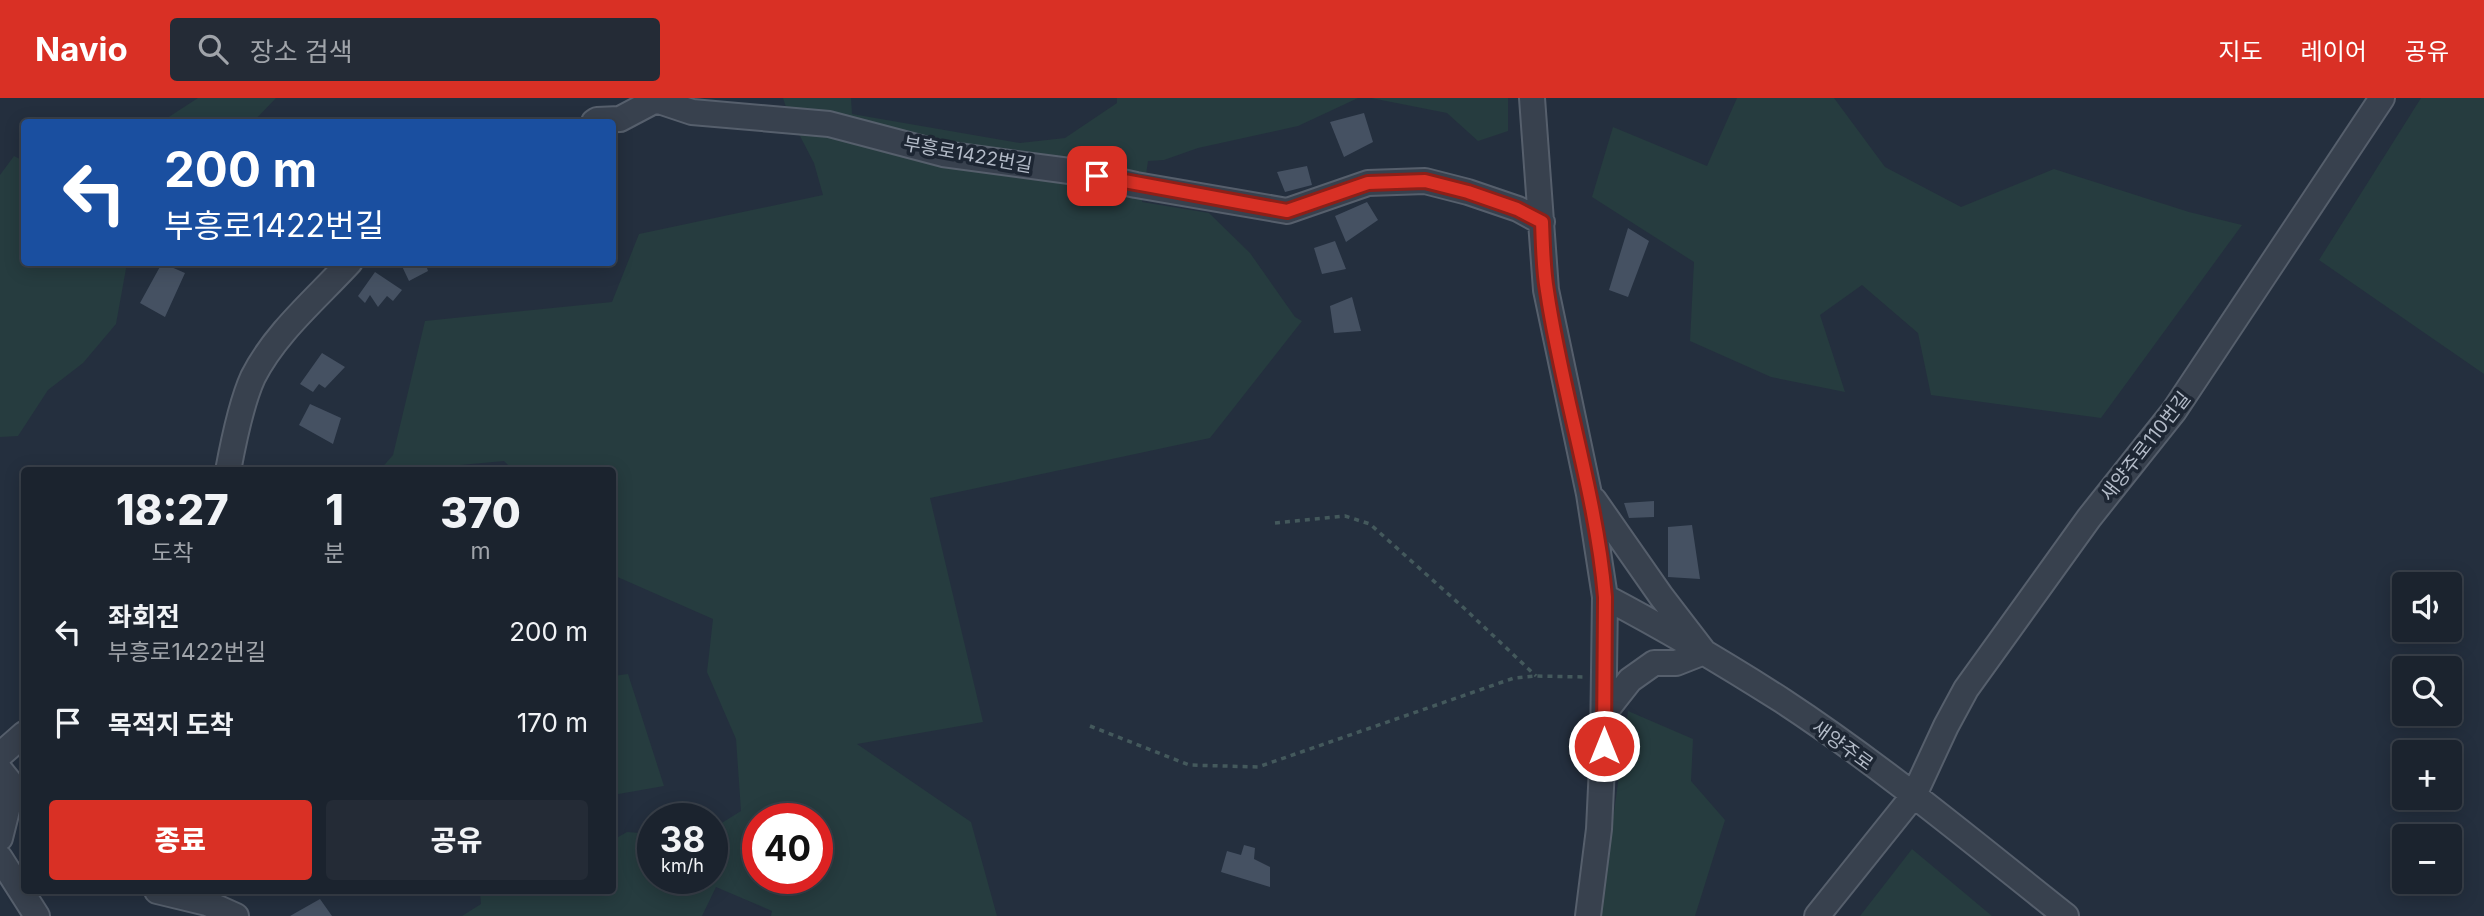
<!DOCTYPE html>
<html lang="ko">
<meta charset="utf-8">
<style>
:root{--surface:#1b232e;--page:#242b36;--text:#f1f3f6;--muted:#a0a4aa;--line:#39404a;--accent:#d93025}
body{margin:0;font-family:Inter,"Noto Sans KR",sans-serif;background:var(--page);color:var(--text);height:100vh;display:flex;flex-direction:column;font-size:26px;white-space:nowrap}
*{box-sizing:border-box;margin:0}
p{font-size:23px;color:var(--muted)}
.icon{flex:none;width:38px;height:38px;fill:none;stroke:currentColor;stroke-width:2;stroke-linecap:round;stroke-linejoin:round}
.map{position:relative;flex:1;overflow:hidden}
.side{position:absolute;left:21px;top:369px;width:595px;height:427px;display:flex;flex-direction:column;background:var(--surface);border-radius:7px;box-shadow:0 4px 18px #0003,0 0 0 2px var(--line)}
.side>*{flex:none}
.hud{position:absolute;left:21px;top:21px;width:595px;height:147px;border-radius:7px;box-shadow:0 4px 18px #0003,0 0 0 2px var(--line);background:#1a4fa0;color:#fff;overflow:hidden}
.controls{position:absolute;left:2392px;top:474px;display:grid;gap:14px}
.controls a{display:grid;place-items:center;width:70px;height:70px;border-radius:7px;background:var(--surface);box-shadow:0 4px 18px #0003,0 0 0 2px var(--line);font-size:35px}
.speed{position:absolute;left:637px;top:705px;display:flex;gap:14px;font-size:35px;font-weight:700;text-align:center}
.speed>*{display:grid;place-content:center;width:91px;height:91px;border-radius:50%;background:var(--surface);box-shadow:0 4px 18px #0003,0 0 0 2px var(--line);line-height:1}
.speed small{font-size:18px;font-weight:400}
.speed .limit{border:10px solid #d22;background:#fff;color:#111}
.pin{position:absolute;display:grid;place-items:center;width:60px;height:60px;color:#fff;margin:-30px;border-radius:14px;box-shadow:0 4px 10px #0006}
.me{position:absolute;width:77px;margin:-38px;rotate:0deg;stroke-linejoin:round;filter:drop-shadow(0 0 5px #0008)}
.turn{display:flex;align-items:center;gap:24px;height:147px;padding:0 28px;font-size:32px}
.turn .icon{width:91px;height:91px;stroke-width:2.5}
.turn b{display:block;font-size:49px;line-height:60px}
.eta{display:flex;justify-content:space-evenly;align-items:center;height:119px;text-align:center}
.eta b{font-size:42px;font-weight:800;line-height:49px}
.primary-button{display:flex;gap:14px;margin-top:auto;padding:14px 28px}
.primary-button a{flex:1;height:80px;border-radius:7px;background:var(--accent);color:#fff;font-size:28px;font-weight:800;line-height:80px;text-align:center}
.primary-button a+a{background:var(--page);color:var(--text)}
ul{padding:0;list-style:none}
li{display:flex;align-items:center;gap:21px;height:91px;padding:0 28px}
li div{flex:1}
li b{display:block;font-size:26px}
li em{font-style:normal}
header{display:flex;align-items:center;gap:42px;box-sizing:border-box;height:98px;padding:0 35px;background:var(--accent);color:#fff}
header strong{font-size:33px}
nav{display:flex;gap:38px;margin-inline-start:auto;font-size:24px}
.search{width:490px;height:63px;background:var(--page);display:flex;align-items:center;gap:18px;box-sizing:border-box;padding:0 24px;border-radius:7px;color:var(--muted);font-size:26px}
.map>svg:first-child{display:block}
</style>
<header>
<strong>Navio</strong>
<div class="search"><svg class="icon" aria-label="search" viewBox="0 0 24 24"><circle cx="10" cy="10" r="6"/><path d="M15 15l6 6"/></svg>장소 검색</div>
<nav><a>지도</a><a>레이어</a><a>공유</a></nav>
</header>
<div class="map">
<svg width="2484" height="818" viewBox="0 0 2484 818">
<rect width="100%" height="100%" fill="#242f3e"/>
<path fill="#263c3f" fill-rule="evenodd" d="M198,0H276L253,24H161Z
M783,0H851L852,16L1020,45L1065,40L1117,5V0H1358L1298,28L1198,50L1164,62L1148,63L1142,104L1209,115L1250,155L1295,219L1302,223L1210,340L930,400L983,624L857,646L971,724L997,818H771L772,813L716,789L702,818H462L481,806L480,793H612L613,742L627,734L653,736V780H712V731L741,713L736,641L707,574L713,521L613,477L612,373H514L504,363L439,369L440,373H379L393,357L425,223L612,204L639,136L823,97L814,65L788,15ZM758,721H817V780H758Z
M1371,0H1508V33L1478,43L1447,15Z
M1737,0H1834L1885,69L1961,109L2054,71L2189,114L2242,127L2101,320L1931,297L1918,235L1862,187L1820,217L1845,294L1771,279L1690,243L1694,164L1592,99L1613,29L1707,68Z
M2421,0H2484V276L2319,162Z
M14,58L24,63V164L127,165L116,226L83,265L48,292L18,338L0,339V77Z
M628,576L664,688L613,697V578Z
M1628,613L1693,641L1691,683L1725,722L1695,818H1593L1614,714Z
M1912,751L1992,818H1860Z"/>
<path fill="#455162" d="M1364,15L1373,44L1344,59L1330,24Z
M1307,68L1312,87L1285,94L1277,74Z
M1367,104L1378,122L1346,144L1335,118Z
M1628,130L1649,143L1628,199L1609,192Z
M1335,143L1346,171L1322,176L1314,150Z
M400,164H425L428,173L409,183Z
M162,165L185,175L165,219L140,205Z
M375,174L402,192L393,203L387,198L378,209L370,197L365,205L358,198Z
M1352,199L1361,233L1334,235L1330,208Z
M322,255L345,269L325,290L319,286L313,294L300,286Z
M310,306L341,320L333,346L299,327Z
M1654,403V419L1629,420L1624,405Z
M1692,427L1700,481L1668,479V429Z
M1244,747L1255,750L1254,761L1270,769V789L1221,774L1227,753L1241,757Z
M320,801L332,818H290Z"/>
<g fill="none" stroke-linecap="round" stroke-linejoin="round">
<g stroke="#565f6c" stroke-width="28">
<path id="minor" d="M1532,0L1546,192L1589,396L1605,499L1603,648L1599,731L1588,818
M594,24L597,22L620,21L656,2L692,14L829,26L943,56L1077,74L1136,87L1287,113L1368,85L1425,83L1468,94L1518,111L1542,124
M228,373C233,346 242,303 253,279C275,235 317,200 350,164
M1594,402L1661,498L1704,554L1676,565H1654L1630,582L1604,615
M1605,499C1666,531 1725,566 1783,603C1882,668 1974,745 2066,818
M0,657L24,636
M0,672L13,688L0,740
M0,760L37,818
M157,793L207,805L236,818
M1817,818L1914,697L1946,628L1966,591L2089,420L2174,313L2382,0"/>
</g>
<path stroke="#44595c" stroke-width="3.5" stroke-dasharray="5 5" stroke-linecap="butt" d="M1275,425L1345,418L1370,426L1465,511L1536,578
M1090,628L1189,667L1258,669L1514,580L1536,578L1584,579"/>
<use href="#minor" stroke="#38414e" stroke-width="24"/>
</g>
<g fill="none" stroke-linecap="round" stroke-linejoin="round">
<g stroke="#8d1f18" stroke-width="18">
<path id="route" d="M1097,78L1287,113L1368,85L1425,83L1468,94L1517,111L1542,124C1543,147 1543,170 1547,193C1562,296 1596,395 1605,499L1604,648"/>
</g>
<use href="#route" stroke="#d93025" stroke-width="12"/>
</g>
<g text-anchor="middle" stroke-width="7" stroke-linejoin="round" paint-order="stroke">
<g font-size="19" fill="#b4bcc9" stroke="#1d2633">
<text transform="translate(968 56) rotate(10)" y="7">부흥로1422번길</text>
<text transform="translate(2145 348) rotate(-52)" y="7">새양주로110번길</text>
<text transform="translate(1843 647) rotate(36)" y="7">새양주로</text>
</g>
</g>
</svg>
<div class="controls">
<a><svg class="icon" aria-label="sound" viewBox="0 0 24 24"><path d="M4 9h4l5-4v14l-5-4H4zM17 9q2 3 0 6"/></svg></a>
<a><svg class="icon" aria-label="search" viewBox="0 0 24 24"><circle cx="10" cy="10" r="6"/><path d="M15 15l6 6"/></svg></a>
<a>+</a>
<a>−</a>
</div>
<div class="speed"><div>38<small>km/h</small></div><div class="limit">40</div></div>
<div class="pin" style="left:1097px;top:78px;background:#d93025"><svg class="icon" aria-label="arrive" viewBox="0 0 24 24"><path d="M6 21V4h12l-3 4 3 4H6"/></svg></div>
<svg class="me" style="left:1604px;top:648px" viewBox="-20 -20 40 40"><circle r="17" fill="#d93025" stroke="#fff" stroke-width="3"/><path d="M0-11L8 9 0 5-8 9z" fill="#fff"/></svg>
<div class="hud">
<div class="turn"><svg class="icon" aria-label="left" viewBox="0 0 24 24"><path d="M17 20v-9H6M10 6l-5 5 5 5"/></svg><div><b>200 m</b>부흥로1422번길</div></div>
</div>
<section class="side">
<div class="eta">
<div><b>18:27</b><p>도착</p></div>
<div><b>1</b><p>분</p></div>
<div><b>370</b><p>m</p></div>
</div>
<ul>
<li><svg class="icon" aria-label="left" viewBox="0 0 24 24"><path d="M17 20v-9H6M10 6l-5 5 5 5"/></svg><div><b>좌회전</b><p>부흥로1422번길</p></div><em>200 m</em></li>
<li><svg class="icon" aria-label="arrive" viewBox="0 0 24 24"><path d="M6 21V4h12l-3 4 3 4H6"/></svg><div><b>목적지 도착</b></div><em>170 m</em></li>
</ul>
<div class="primary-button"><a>종료</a><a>공유</a></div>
</section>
</div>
